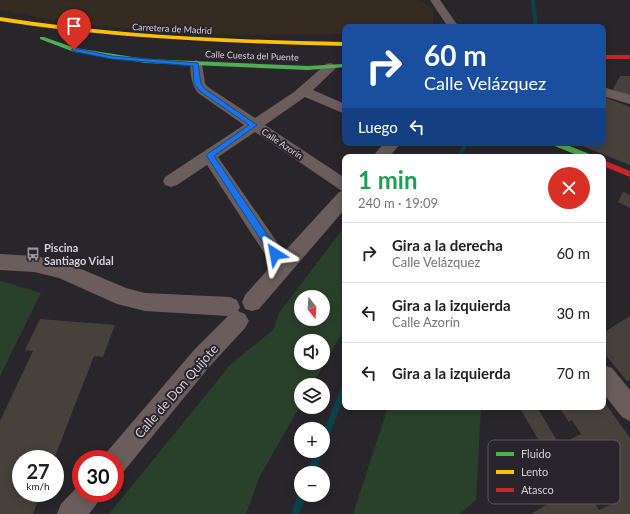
<!DOCTYPE html>
<html lang="es">
<meta charset="utf-8">
<style>
:root{--surface:#fff;--page:#f6f6f6;--text:#202124;--muted:#757577;--line:#e0e0e0}
body{margin:0;font-family:Lato,sans-serif;background:var(--page);color:var(--text);height:100vh;display:flex;flex-direction:column;font-size:15px;white-space:nowrap}
*{box-sizing:border-box;margin:0}
p{font-size:13px;color:var(--muted)}
.icon{flex:none;width:22px;height:22px;fill:none;stroke:currentColor;stroke-width:2;stroke-linecap:round;stroke-linejoin:round}
.map{position:relative;flex:1;overflow:hidden}
.details{position:absolute;left:342px;top:154px;width:264px;height:256px;display:flex;flex-direction:column;background:var(--surface);border-radius:8px;box-shadow:0 2px 10px #0003}
.details>*{flex:none}
.top-card{position:absolute;left:342px;top:24px;width:264px;height:122px;border-radius:8px;box-shadow:0 2px 10px #0003;background:#1a4fa0;color:#fff;overflow:hidden}
.needle{width:26px;rotate:163deg}
.buttons{position:absolute;left:294px;top:290px;display:grid;gap:8px}
.buttons a{display:grid;place-items:center;width:36px;height:36px;border-radius:50%;background:var(--surface);box-shadow:0 2px 10px #0003;font-size:20px}
.speed{position:absolute;left:12px;top:450px;display:flex;gap:8px;font-size:20px;font-weight:700;text-align:center}
.speed>*{display:grid;place-content:center;width:52px;height:52px;border-radius:50%;background:var(--surface);box-shadow:0 2px 10px #0003;line-height:1}
.speed small{font-size:10px;font-weight:400}
.speed .limit{border:6px solid #d22;background:#fff;color:#111}
.pin{position:absolute;display:grid;place-items:center;width:34px;height:34px;color:#fff;margin:-41px -17px;border-radius:50% 50% 50% 0;rotate:-45deg;box-shadow:0 0 4px #0007}
.pin .icon{rotate:45deg}
.me{position:absolute;width:44px;margin:-22px;rotate:326deg;stroke-linejoin:round;filter:drop-shadow(0 0 3px #0008)}
.turn{display:flex;align-items:center;gap:14px;height:84px;padding:0 16px;font-size:18px}
.turn .icon{width:52px;height:52px;stroke-width:2.5}
.turn b{display:block;font-size:28px;line-height:34px}
.then{display:flex;align-items:center;height:38px;padding:0 16px;background:#0003;gap:8px;font-size:15px}
.round{display:grid;place-items:center;flex:none;width:42px;height:42px;border-radius:21px;background:var(--page)}
.head{display:flex;align-items:center;justify-content:space-between;height:68px;padding:0 16px}
h1{font-size:24px;font-weight:700;line-height:30px;color:#1e9e55}
ul{padding:0;list-style:none}
li{display:flex;align-items:center;gap:12px;height:60px;padding:0 16px;border-top:1px solid var(--line)}
li div{flex:1}
li b{display:block;font-size:15px}
li em{font-style:normal}
.map>svg:first-child{display:block}
</style>
<div class="map">
<svg width="630" height="514" viewBox="0 0 630 514">
<rect width="100%" height="100%" fill="#29262b"/>
<path fill="#362b20" d="M0,0H420L433,9V27H345V34L218,35L98,26L58,21L0,10Z"/>
<path fill="#29402a" fill-rule="evenodd" d="M345,226V328L312,385H301V404L259,478L246,514H109L231,364L273,330L279,313ZM301,297H323V319H301ZM301,341H323V363H301Z
M1,281L41,293L0,376V282Z
M388,407H481L476,500L460,514H353Z"/>
<g fill="none" stroke-linecap="round" stroke-linejoin="round">
<path fill="#0b4349" fill-rule="evenodd" d="M531,0H535L538,27H534Z
M464,143H468L461,157H457Z
M345,382V394L326,445L323,446V433L343,383Z
M315,451H323L315,473H307Z
M299,492H301V495H306L299,514H291Z"/>
</g>
<path fill="#47413c" fill-rule="evenodd" d="M620,76H630V97L617,93L613,89Z
M607,98L630,107V165L580,145L581,143H603V105Z
M623,192L630,195V208L618,202Z
M630,316V380L627,381L603,352V333Z
M40,319L115,325L103,357L94,356L54,459H21V493H41L33,514H0V421L33,351L25,350Z
M603,400L630,438V514H531L569,491L519,407H537L565,454L567,453L577,468L601,458L591,442L577,448L571,439L581,434L572,420L569,422L559,407H603ZM596,473L614,503L599,510L581,480Z"/>
<g fill="none" stroke-linecap="round" stroke-linejoin="round">
<path fill="#6a5d5c" fill-rule="evenodd" d="M430,0H440L456,23L462,27H448Z
M196,60L202,64L205,83L208,87L255,118L294,92L326,64L331,63L337,67L313,90L345,104V114L305,97L265,125L345,178V209L259,309L252,311L245,309L242,302L245,295L272,265L207,165L177,185L171,187L165,185L163,181L165,177L244,125L198,93C191,84 191,76 190,64ZM255,132L342,191L339,192L284,252L218,157Z
M603,87L630,95V104L603,96Z
M384,143H401L389,157H372Z
M0,254L34,256L62,261L126,288L145,293L230,297L237,300L240,307L238,311L245,314L249,321L245,328L210,366L124,471L115,475V459H103L106,453L194,350L228,316L145,311L117,304L59,278L34,272L0,270Z
M603,365L612,368L630,390V421L622,417L603,393Z
M81,483V493H102L98,502L89,514H57L61,504Z"/>
<path fill="#4caf50" fill-rule="evenodd" d="M40,37H44L75,48L146,59L308,66L343,64L345,65V67L308,70L146,63L74,52L40,39Z
M551,143H562L592,155L593,157H582L552,145Z"/>
<path fill="#ffc107" fill-rule="evenodd" d="M0,17C115,35 229,40 345,42V46C229,43 115,39 0,21Z"/>
<path fill="#c62828" fill-rule="evenodd" d="M603,55H630V59H603Z
M603,160L630,171V177L603,166Z"/>
</g>
<path fill="#1a73e8" stroke="#114b97" d="M74,48L112,56L198,63L201,84L205,89L257,125L214,156L279,252V257H272L206,155L249,125L201,92L194,84L193,66L112,59L72,51V49Z"/>
<defs>
<g id="bus-bare" transform="scale(1.08)"><path d="M-5-6H5V4H4V6H2V4H-2V6H-4V4H-5ZM-3.5-4V0h7V-4ZM-3.5 1.2v1.5H-2V1.2ZM2 1.2v1.5H3.5V1.2Z" fill="#99959b" stroke="#2a242d" stroke-width="2.5" paint-order="stroke"/></g>
</defs>
<g fill-rule="evenodd">
<use href="#bus-bare" x="33" y="254"/>
</g>
<g text-anchor="middle" stroke-width="4" stroke-linejoin="round" paint-order="stroke">
<g font-size="9" fill="#d5d1d7" stroke="#2a242d">
<text transform="translate(172 29) rotate(3)" y="3">Carretera de Madrid</text>
<text transform="translate(252 56) rotate(2)" y="3">Calle Cuesta del Puente</text>
<text transform="translate(282 144) rotate(34)" y="3">Calle Azorín</text>
</g>
<g font-size="11" font-weight="bold" fill="#d5d1d7" stroke="#2a242d" text-anchor="start">
<text x="44" y="252">Piscina<tspan x="44" dy="13">Santiago Vidal</tspan></text>
</g>
<g font-size="13" fill="#d5d1d7" stroke="#2a242d">
<text transform="translate(176 391) rotate(-49)" y="5">Calle de Don Quijote</text>
</g>
</g>
<rect x="488" y="440" width="132" height="64" rx="6" fill="#2a242d" stroke="#5d5860" stroke-width="1"/>
<rect x="496" y="452" width="18" height="4" fill="#4caf50"/>
<rect x="496" y="470" width="18" height="4" fill="#ffc107"/>
<rect x="496" y="488" width="18" height="4" fill="#c62828"/>
<g font-size="11" fill="#d5d1d7">
<text x="521" y="458">Fluido</text>
<text x="521" y="476">Lento</text>
<text x="521" y="494">Atasco</text>
</g>
</svg>
<div class="buttons">
<a><svg class="needle" viewBox="-14 -14 28 28"><path d="M0-13l5 13h-10z" fill="#e53935"/><path d="M0 13l5-13h-10z" fill="#757577"/></svg></a>
<a><svg class="icon" aria-label="sound" viewBox="0 0 24 24"><path d="M4 9h4l5-4v14l-5-4H4zM17 9q2 3 0 6"/></svg></a>
<a><svg class="icon" aria-label="layers" viewBox="0 0 24 24"><path d="M12 4l9 5-9 5-9-5zM3 14l9 5 9-5"/></svg></a>
<a>+</a>
<a>−</a>
</div>
<div class="speed"><div>27<small>km/h</small></div><div class="limit">30</div></div>
<div class="pin" style="left:74px;top:50px;background:#d93025"><svg class="icon" aria-label="arrive" viewBox="0 0 24 24"><path d="M6 21V4h12l-3 4 3 4H6"/></svg></div>
<svg class="me" style="left:275px;top:254px" viewBox="-20 -20 40 40"><path d="M0-17L14 15 0 8-14 15z" fill="#1a73e8" stroke="#fff" stroke-width="4"/></svg>
<div class="top-card">
<div class="turn"><svg class="icon" aria-label="right" viewBox="0 0 24 24"><path d="M7 20v-9h11M14 6l5 5-5 5"/></svg><div><b>60 m</b>Calle Velázquez</div></div>
<div class="then">Luego<svg class="icon" aria-label="left" viewBox="0 0 24 24"><path d="M17 20v-9H6M10 6l-5 5 5 5"/></svg></div>
</div>
<section class="details">
<div class="head"><div><h1>1 min</h1><p>240 m · 19:09</p></div><a class="round" style="background:#d93025;color:#fff"><svg class="icon" aria-label="close" viewBox="0 0 24 24"><path d="M6 6l12 12M18 6L6 18"/></svg></a></div>
<ul>
<li><svg class="icon" aria-label="right" viewBox="0 0 24 24"><path d="M7 20v-9h11M14 6l5 5-5 5"/></svg><div><b>Gira a la derecha</b><p>Calle Velázquez</p></div><em>60 m</em></li>
<li><svg class="icon" aria-label="left" viewBox="0 0 24 24"><path d="M17 20v-9H6M10 6l-5 5 5 5"/></svg><div><b>Gira a la izquierda</b><p>Calle Azorín</p></div><em>30 m</em></li>
<li><svg class="icon" aria-label="left" viewBox="0 0 24 24"><path d="M17 20v-9H6M10 6l-5 5 5 5"/></svg><div><b>Gira a la izquierda</b></div><em>70 m</em></li>
</ul>
</section>
</div>
